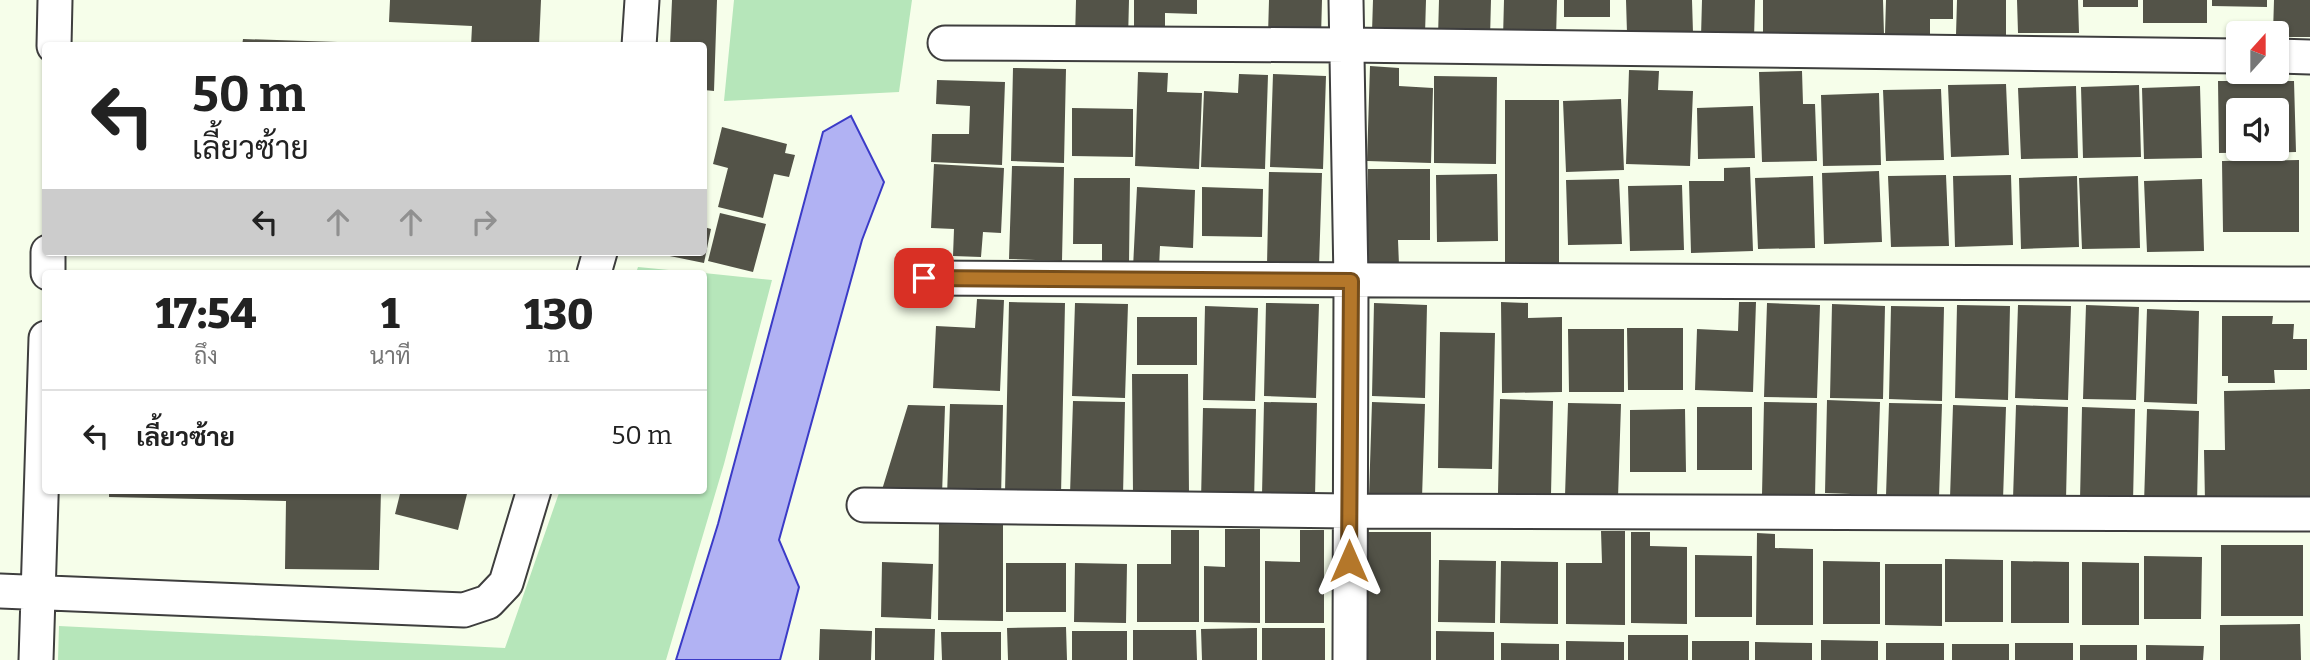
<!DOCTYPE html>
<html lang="th">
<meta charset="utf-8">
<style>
:root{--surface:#fff;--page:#f6f6f6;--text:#222;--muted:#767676;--line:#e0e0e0}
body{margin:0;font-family:Bitter,Sarabun,serif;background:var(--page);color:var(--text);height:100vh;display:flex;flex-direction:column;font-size:26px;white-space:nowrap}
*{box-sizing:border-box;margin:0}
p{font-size:23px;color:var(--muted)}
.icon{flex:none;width:38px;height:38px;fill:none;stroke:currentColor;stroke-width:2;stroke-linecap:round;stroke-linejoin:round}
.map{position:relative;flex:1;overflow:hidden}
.side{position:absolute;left:42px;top:270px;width:665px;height:224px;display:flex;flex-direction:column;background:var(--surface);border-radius:7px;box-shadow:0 2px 5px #0004}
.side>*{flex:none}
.hud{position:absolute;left:42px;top:42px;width:665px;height:214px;border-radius:7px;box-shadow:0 2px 5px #0004;background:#fff;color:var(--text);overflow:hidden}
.needle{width:46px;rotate:21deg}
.fabs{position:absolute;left:2226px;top:21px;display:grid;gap:14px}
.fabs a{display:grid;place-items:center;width:63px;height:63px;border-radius:7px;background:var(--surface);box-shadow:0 2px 5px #0004;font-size:35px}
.pin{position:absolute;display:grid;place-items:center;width:60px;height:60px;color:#fff;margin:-30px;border-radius:14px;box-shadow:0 4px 10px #0006}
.me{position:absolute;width:77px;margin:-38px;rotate:0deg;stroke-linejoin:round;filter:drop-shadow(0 0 5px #0008)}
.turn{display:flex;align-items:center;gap:24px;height:147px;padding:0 35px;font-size:32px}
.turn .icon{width:91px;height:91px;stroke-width:2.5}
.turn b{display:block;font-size:49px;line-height:60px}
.lanes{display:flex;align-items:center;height:66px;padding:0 35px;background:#0003;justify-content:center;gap:35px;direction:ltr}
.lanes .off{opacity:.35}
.eta{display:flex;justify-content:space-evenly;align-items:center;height:119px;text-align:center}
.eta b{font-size:42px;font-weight:800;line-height:49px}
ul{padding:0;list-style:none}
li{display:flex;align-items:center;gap:21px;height:91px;padding:0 35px;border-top:2px solid var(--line)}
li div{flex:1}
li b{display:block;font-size:26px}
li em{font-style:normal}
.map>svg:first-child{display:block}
</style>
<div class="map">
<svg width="2310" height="660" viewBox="0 0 2310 660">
<rect width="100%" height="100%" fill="#f6feea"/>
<path fill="#b6e6ba" d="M734,0H912L899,92L724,101Z
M638,267L700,273H636Z
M704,273L772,280L724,464L666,660H58L59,626L505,648L560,490H704Z"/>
<path fill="#b1b2f3" stroke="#3b3bc7" stroke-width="2" d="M851,116L884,182L862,240L779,540L799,587L780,660H676L718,524L823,132Z"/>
<path fill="#535348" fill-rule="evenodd" d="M390,0H541L539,46H471L472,26L389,22Z
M672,0H717L714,91L704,90V46H670Z
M1076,0H1129L1128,40L1075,39Z
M1134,0H1197V14L1165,13V39H1134Z
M1269,0H1322L1321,37L1268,35Z
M1373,0H1426L1425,34L1372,32Z
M1439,0H1491L1490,38L1438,37Z
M1504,0H1557L1556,39L1503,38Z
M1564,0H1610V17H1564Z
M1626,0H1692L1693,33H1627Z
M1702,0H1755L1754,39L1701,37Z
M1763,0H1883L1884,35L1763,36Z
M1886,0H1953V19H1930V35L1885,34Z
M1957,0H2006V35H1956Z
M2017,0H2078L2079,33H2018Z
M2083,0H2138V7H2083Z
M2143,0H2207V23H2143Z
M2212,0H2267V7L2212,6Z
M2274,0H2310V37H2277V33H2273Z
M243,39L368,43V46H242Z
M1370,66L1399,68V86L1433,88L1431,163L1367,161Z
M1013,68L1066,69L1064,163L1011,161Z
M1629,70L1659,71L1658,90L1693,91L1690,166L1626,164Z
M1802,71L1803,104H1815L1817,161L1762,162L1759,72Z
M1138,72L1168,73L1167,92L1202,93L1199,169L1135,166Z
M1239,74L1268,75L1265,169L1201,167L1204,91L1238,93Z
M1273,74L1326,76L1323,169L1270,167Z
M1434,76L1497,77L1496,164L1434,163Z
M937,80L1005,82L1002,165L931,162L932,134H969L970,106L936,104Z
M2218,81H2294L2296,152L2219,153ZM2238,110H2277V149H2238Z
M2006,84L2009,155L1951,157L1948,85Z
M2139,85L2141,157L2083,158L2081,87Z
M2076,86L2078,158L2021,159L2018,88Z
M2200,86L2202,158L2144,159L2142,88Z
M1941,89L1944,160L1886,161L1883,90Z
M1879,93L1881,165L1823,166L1821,95Z
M1621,99L1624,170L1566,172L1563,101Z
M1505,100H1559V264L1505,263Z
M1753,106L1755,158L1698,159L1697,108Z
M1072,108L1133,109V157L1072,156Z
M722,127L787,144L785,153L795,155L789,177L774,174L763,218L718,207L728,168L713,164Z
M2299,160V232H2223L2222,161Z
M934,164L1004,168L1001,233L983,232L981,257L953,256L954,229L931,228Z
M1012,166L1064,167L1062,261L1009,259Z
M1750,167L1753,251L1691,253L1689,181H1724V168Z
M1368,169H1430V240H1398L1399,265H1368Z
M1879,171L1882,242L1824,244L1822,173Z
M1269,172L1322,173L1319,267L1267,265Z
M1497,174L1498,241L1437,242L1436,175Z
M1946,175L1949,246L1891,247L1888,176Z
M2011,175L2013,245L1955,247L1953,176Z
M1813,176L1815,248L1758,249L1755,178Z
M2077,176L2079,247L2021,249L2019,178Z
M2138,176L2140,248L2082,249L2079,178Z
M1074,178H1130L1129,264L1102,263V244H1073Z
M1619,179L1622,244L1568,245L1566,180Z
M2202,179L2204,251L2147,252L2144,181Z
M1682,185L1684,250L1630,251L1628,186Z
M1137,187L1195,190L1193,248L1160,246L1159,269L1133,268Z
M1202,187L1263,189L1262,237L1202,236Z
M720,213L766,224L753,272L708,261Z
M704,227L711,229L704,263L655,253L704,252Z
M977,299L1004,300L1000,391L933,388L936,326L975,328Z
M1009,302L1065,303L1061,495L1005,493Z
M1501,302L1528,303V318L1562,317V392L1502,393Z
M1739,302H1756L1753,392L1695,390L1697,329L1738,331Z
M1075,303L1128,304L1125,398L1072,396Z
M1266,303L1319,304L1316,398L1264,396Z
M1374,303L1427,305L1425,398L1372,396Z
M1767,303L1820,305L1817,398L1764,397Z
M1832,304L1885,306L1883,399L1830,398Z
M1957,305L2010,306L2008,400L1955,398Z
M2018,305L2071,306L2068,400L2015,398Z
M2086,305L2139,307L2136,400L2083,399Z
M1205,306L1258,308L1255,401L1203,400Z
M1891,306L1944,307L1942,401L1889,399Z
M2147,309L2199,311L2197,404L2144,402Z
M2222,316H2273L2272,324H2294L2293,339H2307V370H2274L2275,383H2228V376H2222Z
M1137,317H1197V365H1137Z
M1627,328H1683V390H1628Z
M1568,329H1624V392H1569Z
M1440,332L1495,333L1492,469L1438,468Z
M1132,374H1188L1189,495L1133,494Z
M2310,389V499L2205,502L2204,450H2225L2224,391Z
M1500,399L1553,401L1551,495L1498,493Z
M1827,400L1880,402L1877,495L1825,493Z
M1073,401L1125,402L1123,496L1070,494Z
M1264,402L1317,403L1315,497L1262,495Z
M1372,402L1425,404L1422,498L1369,496Z
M1764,402L1817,403L1815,497L1762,495Z
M1568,403L1621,404L1618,498L1565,496Z
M1889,403L1942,404L1939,498L1886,496Z
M950,404L1003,405L1001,499L947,497Z
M908,405L945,406L942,495L881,493Z
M1953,405L2006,407L2003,500L1950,498Z
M2016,405L2068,407L2066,500L2013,499Z
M1697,407H1752V470H1697Z
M2082,407L2135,409L2133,502L2080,500Z
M1203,408L1256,409L1254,503L1201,501Z
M1685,409L1686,472H1630V410Z
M2147,409L2199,411L2197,504L2144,503Z
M109,490H381L379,570L285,569L286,501L109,497Z
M401,490H468L458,530L395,514Z
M939,524L1003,525V621L938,620Z
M1225,529H1260V623L1204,622V566L1225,567Z
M1171,530H1199V622H1137V564H1171Z
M1300,530H1324V623H1265V561L1300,562Z
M1601,531H1625V625L1566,624V563H1602Z
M1366,532H1431V660H1366Z
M1631,532H1650V546L1687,547V624L1631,623Z
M1757,533L1775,534V548L1813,549V625H1756Z
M2221,545H2303V616H2221Z
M1695,555L1752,556V617H1695Z
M2144,556L2202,557L2201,619H2144Z
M1945,559L2003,560V622H1945Z
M1439,560L1496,561L1495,623L1438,622Z
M1501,561L1558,562V624L1500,623Z
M1823,561L1880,562V624H1823Z
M2011,561L2069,562V623H2011Z
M882,562L933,564L931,619L881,617Z
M2082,562L2139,563V625H2082Z
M1006,563H1066V612H1006Z
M1075,563L1127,564L1126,623L1074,622Z
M1885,564H1942V626L1885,625Z
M2300,624L2301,660H2220V625Z
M1066,627L1067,660H1008L1007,628Z
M875,628L935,629L934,660H875Z
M1257,628V660H1202L1201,629Z
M1262,628H1325V660H1262Z
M820,629L872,631L871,660H819Z
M1133,630H1196L1197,660H1133Z
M1072,631H1127V660H1072Z
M1436,631L1494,632V660H1436Z
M941,632H1001V660H942Z
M1628,635H1688V660H1628Z
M1821,640L1878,641V660H1821Z
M1566,641L1624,642V660H1566Z
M1692,641H1749V660H1692Z
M1755,642L1812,643V660H1755Z
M1501,643L1559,644V660H1501Z
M1886,643H1944V660H1886Z
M2015,643H2073V660H2015Z
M1952,644H2009V660H1952Z
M2080,645H2137V660H2080Z
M2146,645L2204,646L2203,660H2146Z"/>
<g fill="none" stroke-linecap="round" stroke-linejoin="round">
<g stroke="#3e3e3e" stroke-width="37">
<path id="minor" d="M1346,0L1351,281L1350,660
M945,43L1346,45L2238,56
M54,46L55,0
M639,46L642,0
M2277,56L2310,57
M48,273V252
M594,273L600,252
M924,278L2310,284
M864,505L1349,511L2310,514
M0,591L464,610L488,602L506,583L534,490
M36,660L46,338"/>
</g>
<use href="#minor" stroke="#fff" stroke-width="33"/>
</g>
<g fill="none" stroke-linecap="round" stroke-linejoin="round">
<g stroke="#754d1b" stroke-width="18">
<path id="route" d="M924,278L1351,281L1349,561"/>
</g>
<use href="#route" stroke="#b4772a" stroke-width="12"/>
</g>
</svg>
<div class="fabs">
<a><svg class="needle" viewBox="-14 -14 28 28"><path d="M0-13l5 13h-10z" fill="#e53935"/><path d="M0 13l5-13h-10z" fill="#767676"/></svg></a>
<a><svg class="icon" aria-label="sound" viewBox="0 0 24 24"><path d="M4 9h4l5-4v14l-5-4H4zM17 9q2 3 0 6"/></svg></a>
</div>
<div class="pin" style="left:924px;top:278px;background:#d93025"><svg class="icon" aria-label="arrive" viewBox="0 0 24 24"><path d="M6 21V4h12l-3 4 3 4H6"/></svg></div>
<svg class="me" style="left:1349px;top:561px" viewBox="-20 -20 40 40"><path d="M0-17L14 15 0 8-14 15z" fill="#b4772a" stroke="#fff" stroke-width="4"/></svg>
<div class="hud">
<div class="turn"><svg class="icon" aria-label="left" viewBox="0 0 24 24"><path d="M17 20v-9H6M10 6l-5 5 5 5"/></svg><div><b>50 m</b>เลี้ยวซ้าย</div></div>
<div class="lanes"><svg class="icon" aria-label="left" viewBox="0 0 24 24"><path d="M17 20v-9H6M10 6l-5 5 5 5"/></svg><svg class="icon off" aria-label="ahead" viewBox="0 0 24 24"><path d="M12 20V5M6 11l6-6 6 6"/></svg><svg class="icon off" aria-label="ahead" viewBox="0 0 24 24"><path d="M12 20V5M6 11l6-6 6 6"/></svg><svg class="icon off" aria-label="right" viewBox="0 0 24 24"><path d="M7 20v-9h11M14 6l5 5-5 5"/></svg></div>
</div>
<section class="side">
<div class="eta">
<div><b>17:54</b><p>ถึง</p></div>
<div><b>1</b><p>นาที</p></div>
<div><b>130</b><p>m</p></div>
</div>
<ul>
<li><svg class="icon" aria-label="left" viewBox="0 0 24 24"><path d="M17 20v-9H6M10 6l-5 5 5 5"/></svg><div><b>เลี้ยวซ้าย</b></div><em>50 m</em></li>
</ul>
</section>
</div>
